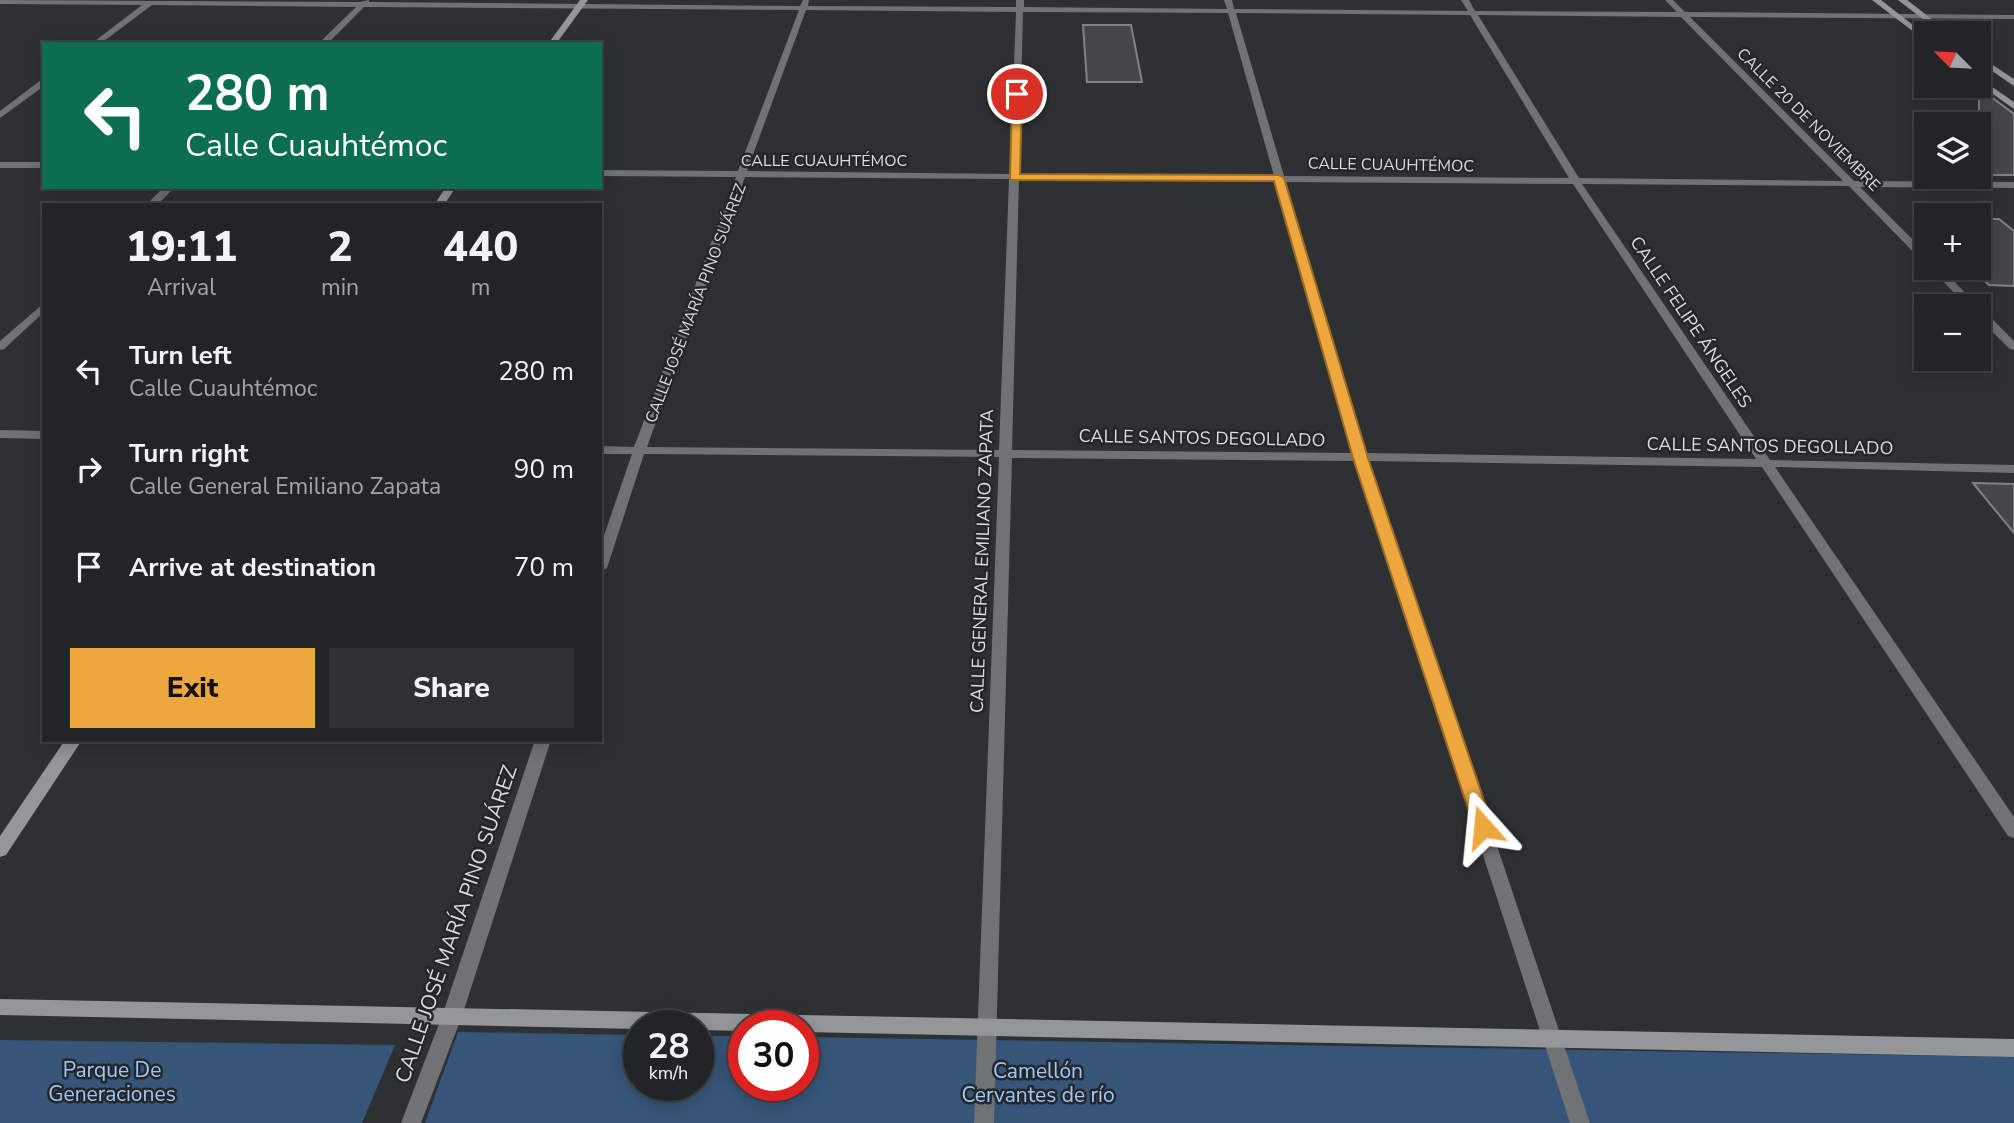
<!DOCTYPE html>
<meta charset="utf-8">
<style>
:root{--surface:#222527;--page:#2e3133;--text:#f1f3f6;--muted:#a2a5a7;--line:#3f4244;--accent:#eea73d}
body{margin:0;font-family:"Nunito Sans",sans-serif;background:var(--page);color:var(--text);height:100vh;display:flex;flex-direction:column;font-size:26px;white-space:nowrap}
*{box-sizing:border-box;margin:0}
p{font-size:23px;color:var(--muted)}
.icon{flex:none;width:38px;height:38px;fill:none;stroke:currentColor;stroke-width:2;stroke-linecap:round;stroke-linejoin:round}
.map{position:relative;flex:1;overflow:hidden}
.drawer{position:absolute;left:42px;top:203px;width:560px;height:539px;display:flex;flex-direction:column;background:var(--surface);border-radius:0px;box-shadow:0 4px 18px #0003,0 0 0 2px var(--line)}
.drawer>*{flex:none}
.hud{position:absolute;left:42px;top:42px;width:560px;height:147px;border-radius:0px;box-shadow:0 4px 18px #0003,0 0 0 2px var(--line);background:#0b6e4f;color:#fff;overflow:hidden}
.needle{width:46px;rotate:294deg}
.controls{position:absolute;left:1914px;top:21px;display:grid;gap:14px}
.controls a{display:grid;place-items:center;width:77px;height:77px;border-radius:0px;background:var(--surface);box-shadow:0 4px 18px #0003,0 0 0 2px var(--line);font-size:35px}
.speed{position:absolute;left:623px;top:1010px;display:flex;gap:14px;font-size:35px;font-weight:700;text-align:center}
.speed>*{display:grid;place-content:center;width:91px;height:91px;border-radius:50%;background:var(--surface);box-shadow:0 4px 18px #0003,0 0 0 2px var(--line);line-height:1}
.speed small{font-size:18px;font-weight:400}
.speed .limit{border:10px solid #d22;background:#fff;color:#111}
.pin{position:absolute;display:grid;place-items:center;width:60px;height:60px;color:#fff;margin:-30px;border:4px solid #fff;border-radius:50%;box-shadow:0 2px 7px #0007}
.me{position:absolute;width:77px;margin:-38px;rotate:342deg;stroke-linejoin:round;filter:drop-shadow(0 0 5px #0008)}
.turn{display:flex;align-items:center;gap:24px;height:147px;padding:0 28px;font-size:32px}
.turn .icon{width:91px;height:91px;stroke-width:2.5}
.turn b{display:block;font-size:49px;line-height:60px}
.eta{display:flex;justify-content:space-evenly;align-items:center;height:119px;text-align:center}
.eta b{font-size:42px;font-weight:800;line-height:49px}
.primary-button{display:flex;gap:14px;margin-top:auto;padding:14px 28px}
.primary-button a{flex:1;height:80px;border-radius:0px;background:var(--accent);color:#111;font-size:28px;font-weight:800;line-height:80px;text-align:center}
.primary-button a+a{background:var(--page);color:var(--text)}
ul{padding:0;list-style:none}
li{display:flex;align-items:center;gap:21px;height:98px;padding:0 28px}
li div{flex:1}
li b{display:block;font-size:26px}
li em{font-style:normal}
.map>svg:first-child{display:block}
</style>
<div class="map">
<svg width="2014" height="1123" viewBox="0 0 2014 1123">
<rect width="100%" height="100%" fill="#2e3134"/>
<path fill="#365578" d="M458,1032L639,1035V1085H698V1036H744V1085H803V1037L2014,1057V1123H425Z
M0,1040L395,1045L362,1123H0Z"/>
<path fill="#44474a" stroke="#808386" stroke-width="2" d="M1083,25H1131L1142,82H1087Z
M1979,88L2014,114V175H1989L1979,166Z
M1979,219H1999L2014,231V286L1989,285L1979,275Z
M1973,483L2014,484V533Z"/>
<g fill="none" stroke-linecap="round" stroke-linejoin="round">
<path fill="#707273" fill-rule="evenodd" d="M0,0L360,2L369,0V2L800,6L803,0H809L808,6L1016,7V0H1024V7L1227,9L1224,0H1232L1234,9L1468,11L1461,0H1469L1475,11L1677,12L1665,0H1673L1685,12L2014,15V19L1690,17L1854,181L2014,182V188L1860,187L1927,254V263L1923,262L1849,186L1582,184L1770,460L2014,465V473L1775,467L2014,817V838L2008,836L1762,467L1368,461L1590,1123H1570L1355,461L1012,458L994,1123H974L999,457L644,454L607,568L600,572V547L632,454H600V446L634,447L736,177L600,176V170L738,171L799,10L364,7L327,44H318L356,7L152,5L100,44H91L142,5L0,4ZM806,10L1016,12L1010,174L747,171ZM1023,12L1228,13L1274,176L1019,174ZM1236,13L1470,15L1569,178L1284,176ZM1478,15L1681,17L1843,181L1579,178ZM745,177L1009,179L999,450L647,447ZM1019,179L1276,182L1353,453L1012,450ZM1286,182L1573,184L1756,459L1366,453Z
M41,80H44V86L0,118V111Z
M0,162H44V168H0Z
M164,187H175L157,205H146Z
M1930,268H1941L1978,306H1967Z
M44,303V312L4,349L0,350V341Z
M1979,309L1983,310L2014,341V350L2010,349L1979,319Z
M0,430L44,431V439L0,438Z
M535,740H551L462,1016L421,1123H401L442,1016Z"/>
<path fill="#949698" fill-rule="evenodd" d="M580,0H588L556,44H548Z
M1872,0H1881L1927,36V42Z
M1898,0H1907L1950,33H1941Z
M1979,56L2014,79V86L1979,62Z
M1979,78L2014,102V109L1979,84Z
M446,187H456L444,205H434Z
M65,740H82L6,855L0,857V836Z
M0,999L2014,1039V1057L803,1032V1026H744V1031L698,1030V1026H639V1029L0,1015Z"/>
</g>
<path fill="#eea73d" stroke="#9b6d28" stroke-width="2" d="M1017,91L1022,94L1020,174L1279,175L1284,178L1368,458L1493,827L1490,833L1483,835L1477,833L1474,827L1353,458L1274,181L1010,180L1012,94Z"/>
<g text-anchor="middle" stroke-width="5" stroke-linejoin="round" paint-order="stroke">
<g font-size="16" fill="#dbdddf" stroke="#24272a">
<text transform="translate(1809 119) rotate(45)" y="6">CALLE 20 DE NOVIEMBRE</text>
<text x="824" y="166">CALLE CUAUHTÉMOC</text>
<text transform="translate(1391 164) rotate(1)" y="6">CALLE CUAUHTÉMOC</text>
<text transform="translate(695 303) rotate(-69)" y="6">CALLE JOSÉ MARÍA PINO SUÁREZ</text>
</g>
<g font-size="18" fill="#dbdddf" stroke="#24272a">
<text transform="translate(1691 322) rotate(56)" y="6">CALLE FELIPE ÁNGELES</text>
<text transform="translate(1202 438) rotate(1)" y="6">CALLE SANTOS DEGOLLADO</text>
<text transform="translate(1770 446) rotate(1)" y="6">CALLE SANTOS DEGOLLADO</text>
<text transform="translate(982 561) rotate(-88)" y="6">CALLE GENERAL EMILIANO ZAPATA</text>
</g>
<g font-size="21" fill="#dbdddf" stroke="#24272a">
<text transform="translate(456 924) rotate(-71)" y="7">CALLE JOSÉ MARÍA PINO SUÁREZ</text>
</g>
<g font-size="21" fill="#9fc7f7" stroke="#24272a">
<text x="112" y="1077">Parque De<tspan x="112" dy="24">Generaciones</tspan></text>
<text x="1038" y="1078">Camellón<tspan x="1038" dy="24">Cervantes de río</tspan></text>
</g>
</g>
</svg>
<div class="controls">
<a><svg class="needle" viewBox="-14 -14 28 28"><path d="M0-13l5 13h-10z" fill="#e53935"/><path d="M0 13l5-13h-10z" fill="#a2a5a7"/></svg></a>
<a><svg class="icon" aria-label="layers" viewBox="0 0 24 24"><path d="M12 4l9 5-9 5-9-5zM3 14l9 5 9-5"/></svg></a>
<a>+</a>
<a>−</a>
</div>
<div class="speed"><div>28<small>km/h</small></div><div class="limit">30</div></div>
<div class="pin" style="left:1017px;top:94px;background:#d93025"><svg class="icon" aria-label="arrive" viewBox="0 0 24 24"><path d="M6 21V4h12l-3 4 3 4H6"/></svg></div>
<svg class="me" style="left:1483px;top:827px" viewBox="-20 -20 40 40"><path d="M0-17L14 15 0 8-14 15z" fill="#eea73d" stroke="#fff" stroke-width="4"/></svg>
<div class="hud">
<div class="turn"><svg class="icon" aria-label="left" viewBox="0 0 24 24"><path d="M17 20v-9H6M10 6l-5 5 5 5"/></svg><div><b>280 m</b>Calle Cuauhtémoc</div></div>
</div>
<section class="drawer">
<div class="eta">
<div><b>19:11</b><p>Arrival</p></div>
<div><b>2</b><p>min</p></div>
<div><b>440</b><p>m</p></div>
</div>
<ul>
<li><svg class="icon" aria-label="left" viewBox="0 0 24 24"><path d="M17 20v-9H6M10 6l-5 5 5 5"/></svg><div><b>Turn left</b><p>Calle Cuauhtémoc</p></div><em>280 m</em></li>
<li><svg class="icon" aria-label="right" viewBox="0 0 24 24"><path d="M7 20v-9h11M14 6l5 5-5 5"/></svg><div><b>Turn right</b><p>Calle General Emiliano Zapata</p></div><em>90 m</em></li>
<li><svg class="icon" aria-label="arrive" viewBox="0 0 24 24"><path d="M6 21V4h12l-3 4 3 4H6"/></svg><div><b>Arrive at destination</b></div><em>70 m</em></li>
</ul>
<div class="primary-button"><a>Exit</a><a>Share</a></div>
</section>
</div>
